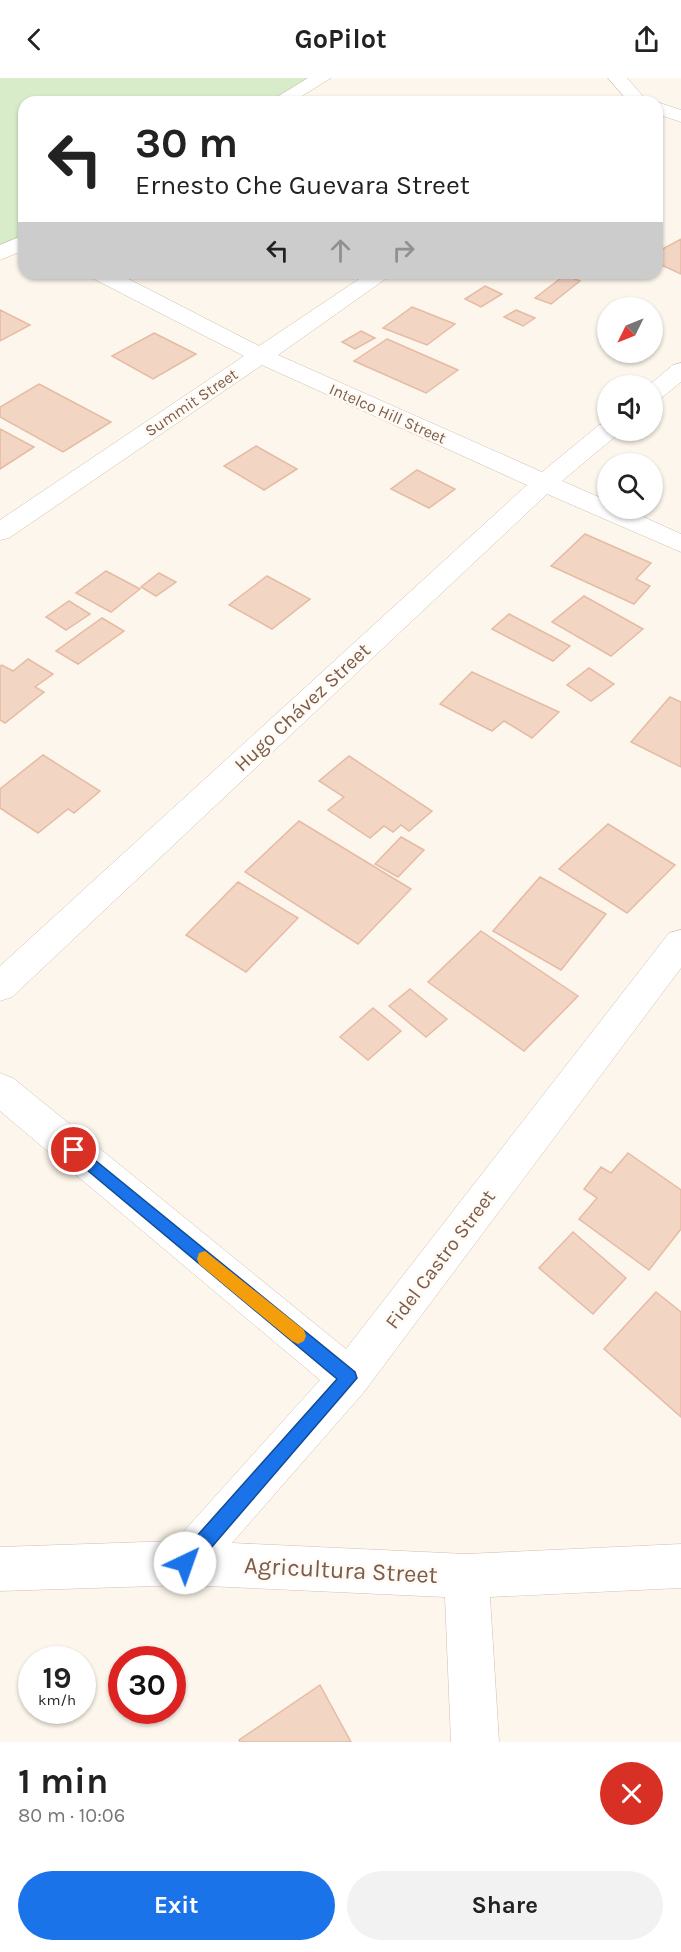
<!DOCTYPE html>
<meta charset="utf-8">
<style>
:root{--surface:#fff;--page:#f2f2f2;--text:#222;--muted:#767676;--accent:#1a73e8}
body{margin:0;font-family:Karla,sans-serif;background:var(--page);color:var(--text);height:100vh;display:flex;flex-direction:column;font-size:22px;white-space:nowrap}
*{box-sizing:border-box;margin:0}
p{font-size:20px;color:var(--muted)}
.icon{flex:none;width:33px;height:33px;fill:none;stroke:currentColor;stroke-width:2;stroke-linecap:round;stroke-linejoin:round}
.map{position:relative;height:1664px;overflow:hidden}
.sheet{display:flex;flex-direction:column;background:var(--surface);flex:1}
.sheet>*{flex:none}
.hud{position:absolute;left:18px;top:18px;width:645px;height:183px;border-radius:18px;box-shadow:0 2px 4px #0004;background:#fff;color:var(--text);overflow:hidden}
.needle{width:39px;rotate:227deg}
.tools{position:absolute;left:597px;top:219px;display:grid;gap:12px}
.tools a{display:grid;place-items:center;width:66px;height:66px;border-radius:50%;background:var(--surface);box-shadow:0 2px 4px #0004;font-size:30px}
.speed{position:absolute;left:18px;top:1568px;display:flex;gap:12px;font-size:30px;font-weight:700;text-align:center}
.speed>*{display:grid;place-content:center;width:78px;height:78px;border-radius:50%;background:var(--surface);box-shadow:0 2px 4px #0004;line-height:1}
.speed small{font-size:15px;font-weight:400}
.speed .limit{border:9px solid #d22;background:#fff;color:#111}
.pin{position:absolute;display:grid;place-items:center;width:51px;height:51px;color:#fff;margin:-26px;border:3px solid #fff;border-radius:50%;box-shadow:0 2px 6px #0007}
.me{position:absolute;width:66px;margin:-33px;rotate:42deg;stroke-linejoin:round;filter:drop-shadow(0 0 4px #0008)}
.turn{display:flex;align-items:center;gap:21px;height:126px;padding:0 18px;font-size:27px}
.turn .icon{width:78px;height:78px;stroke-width:2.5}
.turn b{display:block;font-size:42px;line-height:51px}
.lanes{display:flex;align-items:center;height:57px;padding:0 18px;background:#0003;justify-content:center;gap:30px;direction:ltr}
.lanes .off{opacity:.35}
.round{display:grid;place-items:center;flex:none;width:63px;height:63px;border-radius:32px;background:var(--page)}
.head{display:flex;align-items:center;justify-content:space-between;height:102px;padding:0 18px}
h1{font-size:36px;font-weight:700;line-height:45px}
.cta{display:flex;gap:12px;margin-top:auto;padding:12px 18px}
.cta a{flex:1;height:69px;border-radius:36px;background:var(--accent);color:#fff;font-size:24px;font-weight:700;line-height:69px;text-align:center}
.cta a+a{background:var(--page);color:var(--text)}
header{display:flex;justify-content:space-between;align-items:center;height:78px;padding:0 18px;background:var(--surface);font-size:27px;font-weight:700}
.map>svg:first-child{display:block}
</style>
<header><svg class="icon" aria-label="back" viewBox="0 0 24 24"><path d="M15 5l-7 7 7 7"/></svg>GoPilot<svg class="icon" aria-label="share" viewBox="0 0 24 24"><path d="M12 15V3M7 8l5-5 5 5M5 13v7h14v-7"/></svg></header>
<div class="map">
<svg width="681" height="1664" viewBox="0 0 681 1664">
<rect width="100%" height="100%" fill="#fdf6ec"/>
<path fill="#d8ecc9" d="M0,0H321L276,24H24V160L0,173Z"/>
<path fill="#f3d5c3" stroke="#e6bba3" stroke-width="1.5" d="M681,161V196L657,185V174Z
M565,197L580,203L551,226L535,220Z
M485,208L502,216L481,229L465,221Z
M412,229L455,246L427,267L383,250Z
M0,232L30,247L0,263Z
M516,232L535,240L523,248L504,239Z
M361,253L375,260L355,271L342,264Z
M154,255L196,276L153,301L112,278Z
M387,261L458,292L426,315L354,283Z
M39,306L111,344L63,374L0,339V329Z
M0,351L34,369L0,391Z
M256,368L297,391L264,412L224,388Z
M417,392L455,411L429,430L391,411Z
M585,456L651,485L636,501L650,508L634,526L551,488Z
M106,493L140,511L111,534L76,515Z
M159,495L176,504L156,518L141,509Z
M267,498L310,521L272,551L229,527Z
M584,518L643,551L611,578L552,544Z
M69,523L90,536L66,552L46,539Z
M509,536L570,568L553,583L492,551Z
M102,540L124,553L78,586L56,573Z
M28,581L53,596L35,609L44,614L5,645L0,642V588L2,587L13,593Z
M589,590L614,606L591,623L567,607Z
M472,594L559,634L532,660L504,643L492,653L440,626Z
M670,619L681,624V689L631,664Z
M43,677L100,713L74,735L68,731L38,755L0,730V711Z
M349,678L432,733L409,753L401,747L393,754L384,748L370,760L328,732L344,719L319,703Z
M299,743L411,811L358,866L245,794Z
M608,746L675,787L627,835L559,791Z
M401,759L424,772L398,799L375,786Z
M540,799L606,836L561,892L493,853Z
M238,804L298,840L246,894L186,857Z
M481,853L578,918L524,973L428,904Z
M410,911L447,941L426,959L389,928Z
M373,930L401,953L368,982L340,959Z
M628,1075L681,1112V1151L649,1192L579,1141L597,1120L584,1111L601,1089L611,1095Z
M573,1154L626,1200L593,1236L539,1190Z
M656,1214L681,1234V1339L604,1271Z
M320,1607L351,1664H240L239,1662Z"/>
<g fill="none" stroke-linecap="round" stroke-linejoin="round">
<g stroke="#d1beb0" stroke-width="1">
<path id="minor" d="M308,0H331L292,24H269Z
M608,0H627L648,24H629Z
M657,24L681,32V44L657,36Z
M24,157V172L0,182V167Z
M89,195H117L259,268L368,195H394L278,277L542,394L599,347L608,345V352H620L617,357L562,403L608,423V430H624L681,456V474L547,416L12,919L0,923V888L527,407L262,287L9,460L0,462V442L244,278L92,200Z
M681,285V304L660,321L652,323V308H648L673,287Z
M681,852V890L364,1314L232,1465L466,1476L681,1466V1510L490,1519L499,1664H451L445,1519L185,1507L0,1513V1469L175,1463L320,1302L0,1033V995L13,1000L346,1271L669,855Z"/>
</g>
<use href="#minor" fill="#fff" fill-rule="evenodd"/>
</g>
<path fill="#1a73e8" stroke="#114b97" stroke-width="1.5" d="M74,1065L355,1294L357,1300L192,1492L185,1494L179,1492L176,1485L179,1478L337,1301L68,1076L66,1072L68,1067Z"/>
<path fill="#f59e0b" d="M205,1173L304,1252L306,1258L304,1263L298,1266L292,1263L199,1186L197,1181L199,1175Z"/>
<g text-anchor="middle" stroke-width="5" stroke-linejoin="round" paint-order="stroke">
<g font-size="16" fill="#7a5c4d" stroke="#fffaf3">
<text transform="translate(191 324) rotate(-34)" y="6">Summit Street</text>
<text transform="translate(388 335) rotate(24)" y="6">Intelco Hill Street</text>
</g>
<g font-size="20" fill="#7a5c4d" stroke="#fffaf3">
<text transform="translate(302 629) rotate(-43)" y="7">Hugo Chávez Street</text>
<text transform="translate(440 1181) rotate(-53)" y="7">Fidel Castro Street</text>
</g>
<g font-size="24" fill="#7a5c4d" stroke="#fffaf3">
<text transform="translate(341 1492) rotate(3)" y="8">Agricultura Street</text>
</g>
</g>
</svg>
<div class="tools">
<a><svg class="needle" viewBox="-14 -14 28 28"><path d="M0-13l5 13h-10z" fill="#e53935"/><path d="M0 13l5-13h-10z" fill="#767676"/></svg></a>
<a><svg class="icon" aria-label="sound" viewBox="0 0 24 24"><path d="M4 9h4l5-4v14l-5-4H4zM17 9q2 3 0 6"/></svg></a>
<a><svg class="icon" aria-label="search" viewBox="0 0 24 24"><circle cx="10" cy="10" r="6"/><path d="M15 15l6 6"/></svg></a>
</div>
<div class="speed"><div>19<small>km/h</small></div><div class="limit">30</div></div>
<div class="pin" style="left:74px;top:1072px;background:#d93025"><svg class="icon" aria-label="arrive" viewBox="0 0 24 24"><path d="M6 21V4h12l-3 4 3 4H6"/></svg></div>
<svg class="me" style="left:185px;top:1485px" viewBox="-20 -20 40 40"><circle r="19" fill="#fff"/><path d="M0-13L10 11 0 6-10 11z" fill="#1a73e8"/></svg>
<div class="hud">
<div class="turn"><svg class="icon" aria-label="left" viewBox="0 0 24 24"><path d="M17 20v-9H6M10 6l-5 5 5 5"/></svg><div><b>30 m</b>Ernesto Che Guevara Street</div></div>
<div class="lanes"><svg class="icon" aria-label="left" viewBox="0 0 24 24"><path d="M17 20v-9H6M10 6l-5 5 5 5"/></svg><svg class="icon off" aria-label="ahead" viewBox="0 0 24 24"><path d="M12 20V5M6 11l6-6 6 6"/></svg><svg class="icon off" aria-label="right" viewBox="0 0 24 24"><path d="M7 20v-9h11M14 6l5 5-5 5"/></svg></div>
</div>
</div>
<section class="sheet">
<div class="head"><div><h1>1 min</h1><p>80 m · 10:06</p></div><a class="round" style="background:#d93025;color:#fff"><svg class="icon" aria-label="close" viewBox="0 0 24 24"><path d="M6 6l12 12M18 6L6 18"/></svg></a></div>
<div class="cta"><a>Exit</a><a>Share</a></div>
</section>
